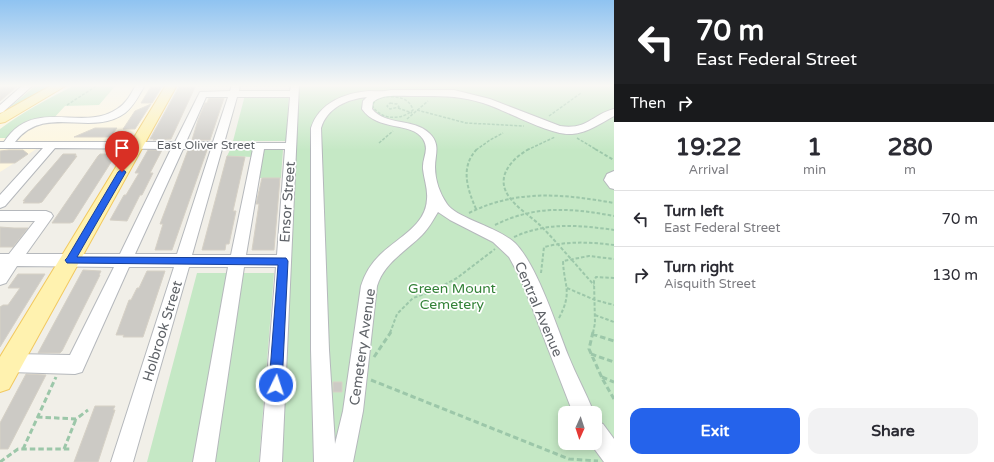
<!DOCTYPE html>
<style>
:root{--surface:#fff;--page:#f2f2f3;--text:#2b2b33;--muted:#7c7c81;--line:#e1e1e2;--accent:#2563eb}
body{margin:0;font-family:"Varela Round",sans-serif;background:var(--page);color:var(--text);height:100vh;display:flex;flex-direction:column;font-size:15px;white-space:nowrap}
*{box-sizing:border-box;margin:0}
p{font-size:13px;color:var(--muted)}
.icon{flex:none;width:22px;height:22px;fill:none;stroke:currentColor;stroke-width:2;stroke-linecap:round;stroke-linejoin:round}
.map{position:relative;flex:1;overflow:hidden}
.side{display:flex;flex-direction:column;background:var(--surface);width:380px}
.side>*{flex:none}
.banner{background:#202124;color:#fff;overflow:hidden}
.needle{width:26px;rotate:183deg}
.fabs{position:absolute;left:558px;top:406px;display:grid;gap:8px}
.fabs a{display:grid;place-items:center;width:44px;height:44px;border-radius:8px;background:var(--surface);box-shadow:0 2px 10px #0003;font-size:20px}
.pin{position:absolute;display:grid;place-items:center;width:34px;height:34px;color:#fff;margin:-41px -17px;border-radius:50% 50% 50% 0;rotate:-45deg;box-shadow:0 0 4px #0007}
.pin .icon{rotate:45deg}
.me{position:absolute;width:44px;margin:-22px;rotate:4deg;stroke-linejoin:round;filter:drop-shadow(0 0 3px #0008)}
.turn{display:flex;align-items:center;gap:14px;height:84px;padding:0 16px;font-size:18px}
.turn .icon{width:52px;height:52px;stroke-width:2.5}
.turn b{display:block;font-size:28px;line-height:34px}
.then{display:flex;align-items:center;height:38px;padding:0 16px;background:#0003;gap:8px;font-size:15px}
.eta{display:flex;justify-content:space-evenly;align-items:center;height:68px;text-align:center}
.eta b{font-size:24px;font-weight:700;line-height:28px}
.button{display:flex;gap:8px;margin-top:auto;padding:8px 16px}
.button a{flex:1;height:46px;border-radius:12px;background:var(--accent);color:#fff;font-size:16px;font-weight:700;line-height:46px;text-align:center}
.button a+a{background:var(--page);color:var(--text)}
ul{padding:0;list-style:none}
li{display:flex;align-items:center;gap:12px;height:56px;padding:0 16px;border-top:1px solid var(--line)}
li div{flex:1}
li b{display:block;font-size:15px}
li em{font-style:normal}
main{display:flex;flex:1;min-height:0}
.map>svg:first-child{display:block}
</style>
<main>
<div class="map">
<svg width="614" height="462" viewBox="0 0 614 462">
<rect width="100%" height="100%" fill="#f1efe8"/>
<path fill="#fef7e0" d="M29,85H171L136,144L46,143L0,172V109Z"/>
<path fill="#c5e8c5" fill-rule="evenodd" d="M36,85H53L9,108Z
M75,85H116L99,105L65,106L53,119L9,138H0V129C23,112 49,98 75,85Z
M299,85H614V462H282ZM565,413H595V443H565Z
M245,95H289L286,141H233Z
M230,150H255L254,157L227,156Z
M261,150H283L281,178H256Z
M197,273H274L259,462H147Z"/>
<path fill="#cccac5" stroke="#d6d1c6" d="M0,85H19L0,101Z
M152,85H163L152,103H141Z
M180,85H196L171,139L153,140L154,139H150Z
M209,98H224L210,140H192L198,120L205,103H207Z
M151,104L135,129H123L135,111Z
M95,128H117L110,137H74Z
M9,150H23L28,154L15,163H0V151Z
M148,150H162L150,173H153L142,195H140L127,221L110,220L124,195H126L139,173H135Z
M188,150H207L172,250H155L163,224H160Z
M63,154H76L75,156H77L42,202L39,203H23L25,201H23L32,190Z
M100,154H114L113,156H115L73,222L70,223H52L98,156Z
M227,156L245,157L233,211H236L229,244H226L225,250H202Z
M262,178H280L274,250H252L259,204H256Z
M0,227L14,228H28L13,247H0Z
M83,270L101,271L99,275H100L62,351L60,353H38Z
M147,271H165L143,337H123L124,335H116L129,300H131L137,288H139Z
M18,274H45L0,347V307L3,305H8L20,288H8Z
M26,374L46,375L8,449H0V423Z
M333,382H342V392H333Z
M95,406H115L113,410H115L98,462H74Z"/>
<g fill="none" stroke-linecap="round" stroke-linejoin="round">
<g stroke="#b5b8bc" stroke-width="2">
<path id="minor" d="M23,85H33L3,112L0,113V105Z
M136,85H145C139,95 134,106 125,113C91,138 45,103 15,142H175L200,92L230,91L232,85H240L239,91H290L291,85H299L282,462H260L276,267H244L215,462H193L228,267H189L133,462H111L174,267H129L82,372L75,374L10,372L3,370L1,363L3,356L10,354L70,355L114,267L17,266L6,283L0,285V254H9L35,221H0V211H46L51,213L53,216L51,219L26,254H120L171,149L55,148L5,206L0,208V195L43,148H0V142H4C8,136 13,130 19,126C48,106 88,129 117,109C126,104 131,94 136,85ZM206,97H228L213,142H186ZM237,97H290L286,143H224ZM183,149H211L177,254H135ZM222,149H253L231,255H192ZM264,149H285L277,255H246Z
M391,90H454L490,99L560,126C588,130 591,115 614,109V116C601,123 587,133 572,134C550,136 506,110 483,103C458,95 437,96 411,96C398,96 382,94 373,102L372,109C386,126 413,118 429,133C441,144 435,154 435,167C435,180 440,194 447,204C456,218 498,227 515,243C537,265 556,325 568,355C576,375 586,393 594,413H573L521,279L509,257L493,242L450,220L438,212C433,220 429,228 422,235C406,251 384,263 377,286L363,411L353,462H314L311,350V128C319,103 344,93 369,91C377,91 383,92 391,90ZM367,97L363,101L362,109C378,132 411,121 423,139C430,150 422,158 423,169C424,179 428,189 427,199C426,225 399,237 382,253C372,262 365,273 361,286L343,411L335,444L329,350L321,128C327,108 347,99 367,97Z
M614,171V189L610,188L604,180L607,174Z
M595,421L603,424L614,439V462H604L590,443H595Z"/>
</g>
<g stroke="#f2c960" stroke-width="2">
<path id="major" d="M52,85H67L5,122L0,123V114Z
M166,85H177L9,389L0,392V357Z"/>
</g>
<path stroke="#9cc7a9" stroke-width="1.5" stroke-dasharray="3 1.5" stroke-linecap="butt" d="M382,97C394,96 409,96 413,110C401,121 380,120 372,105L376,100Z
M390,103L397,104L399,107L390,109L387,106Z
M67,105L98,85
M398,108L412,113
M417,110L466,123L524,126
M549,116L581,93
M407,119L428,101
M577,138L597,150
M379,143L393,131
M476,150L490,140L503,133
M527,150L555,137"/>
<path stroke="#9cc7a9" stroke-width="2" stroke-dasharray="3.5 2" stroke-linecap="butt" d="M529,149C511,159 494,178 510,198C519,210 532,217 542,227C560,246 577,266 594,285
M595,149L614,160
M476,209C467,188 460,167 477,149
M469,213C517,189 563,194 614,203
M495,225C535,205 571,208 614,216
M514,237C547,222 579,225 614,230
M541,273L544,247C568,241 590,242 614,245
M567,288L595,300L614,305
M595,315L614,322
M559,318C573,291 564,287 563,261L589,256L614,259
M390,333L397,314L413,298L433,291L457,278L495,249
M593,333L595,323L594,281L596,277L614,278"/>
<path stroke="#9cc7a9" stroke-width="3" stroke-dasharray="5.5 3" stroke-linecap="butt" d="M593,332L589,349L603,380L614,399
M592,334L614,341
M591,354L614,362
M374,357L391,332
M602,377L614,382
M371,380L569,459L598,461
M37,417L76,419L88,410
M23,449L56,377
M64,449L76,419
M0,462L18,449H72"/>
<use href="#minor" fill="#fff" fill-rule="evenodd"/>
<use href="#major" fill="#fff2af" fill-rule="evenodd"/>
</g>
<linearGradient id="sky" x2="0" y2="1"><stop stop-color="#8fc3f1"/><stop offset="0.57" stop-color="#f9f8f5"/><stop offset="1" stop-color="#f9f8f5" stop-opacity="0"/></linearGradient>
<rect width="614" height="150" fill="url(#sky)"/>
<path fill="#2563eb" stroke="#184099" d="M122,169L126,172L77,257L286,258L288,261L282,385L280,389L276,391L271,389L269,385L278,265L67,263L65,260L67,258L118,172Z"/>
<g text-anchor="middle" stroke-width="3.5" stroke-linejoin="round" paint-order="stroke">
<g font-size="12" fill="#5f6368" stroke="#fff">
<text x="206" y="149">East Oliver Street</text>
</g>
<g font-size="14" fill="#5f6368" stroke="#fff">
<text transform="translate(287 202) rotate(-86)" y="5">Ensor Street</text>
<text transform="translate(539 309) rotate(67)" y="5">Central Avenue</text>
<text transform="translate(162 331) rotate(-73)" y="5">Holbrook Street</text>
<text transform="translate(362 347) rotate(-82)" y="5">Cemetery Avenue</text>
</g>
<g font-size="14" fill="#348238" stroke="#fff">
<text x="452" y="293">Green Mount<tspan x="452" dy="16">Cemetery</tspan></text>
</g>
</g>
</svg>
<div class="fabs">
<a><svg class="needle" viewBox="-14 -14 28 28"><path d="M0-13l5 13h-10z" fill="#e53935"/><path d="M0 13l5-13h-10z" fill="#7c7c81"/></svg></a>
</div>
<div class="pin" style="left:122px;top:172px;background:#d93025"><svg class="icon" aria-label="arrive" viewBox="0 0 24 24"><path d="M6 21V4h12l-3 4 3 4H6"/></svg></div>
<svg class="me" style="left:276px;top:385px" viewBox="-20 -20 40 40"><circle r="17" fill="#2563eb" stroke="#fff" stroke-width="3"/><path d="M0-11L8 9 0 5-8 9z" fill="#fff"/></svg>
</div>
<section class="side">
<div class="banner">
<div class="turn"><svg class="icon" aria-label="left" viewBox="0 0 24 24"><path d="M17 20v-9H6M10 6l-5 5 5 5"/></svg><div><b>70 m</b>East Federal Street</div></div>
<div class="then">Then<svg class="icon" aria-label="right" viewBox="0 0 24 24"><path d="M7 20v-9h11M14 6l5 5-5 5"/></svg></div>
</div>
<div class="eta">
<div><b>19:22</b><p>Arrival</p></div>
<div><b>1</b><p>min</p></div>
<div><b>280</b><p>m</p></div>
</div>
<ul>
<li><svg class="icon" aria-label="left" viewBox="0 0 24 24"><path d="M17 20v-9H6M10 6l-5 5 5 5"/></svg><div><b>Turn left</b><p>East Federal Street</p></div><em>70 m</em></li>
<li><svg class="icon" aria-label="right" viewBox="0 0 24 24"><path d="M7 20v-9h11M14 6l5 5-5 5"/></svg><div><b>Turn right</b><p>Aisquith Street</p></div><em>130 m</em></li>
</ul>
<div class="button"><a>Exit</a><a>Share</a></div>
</section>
</main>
